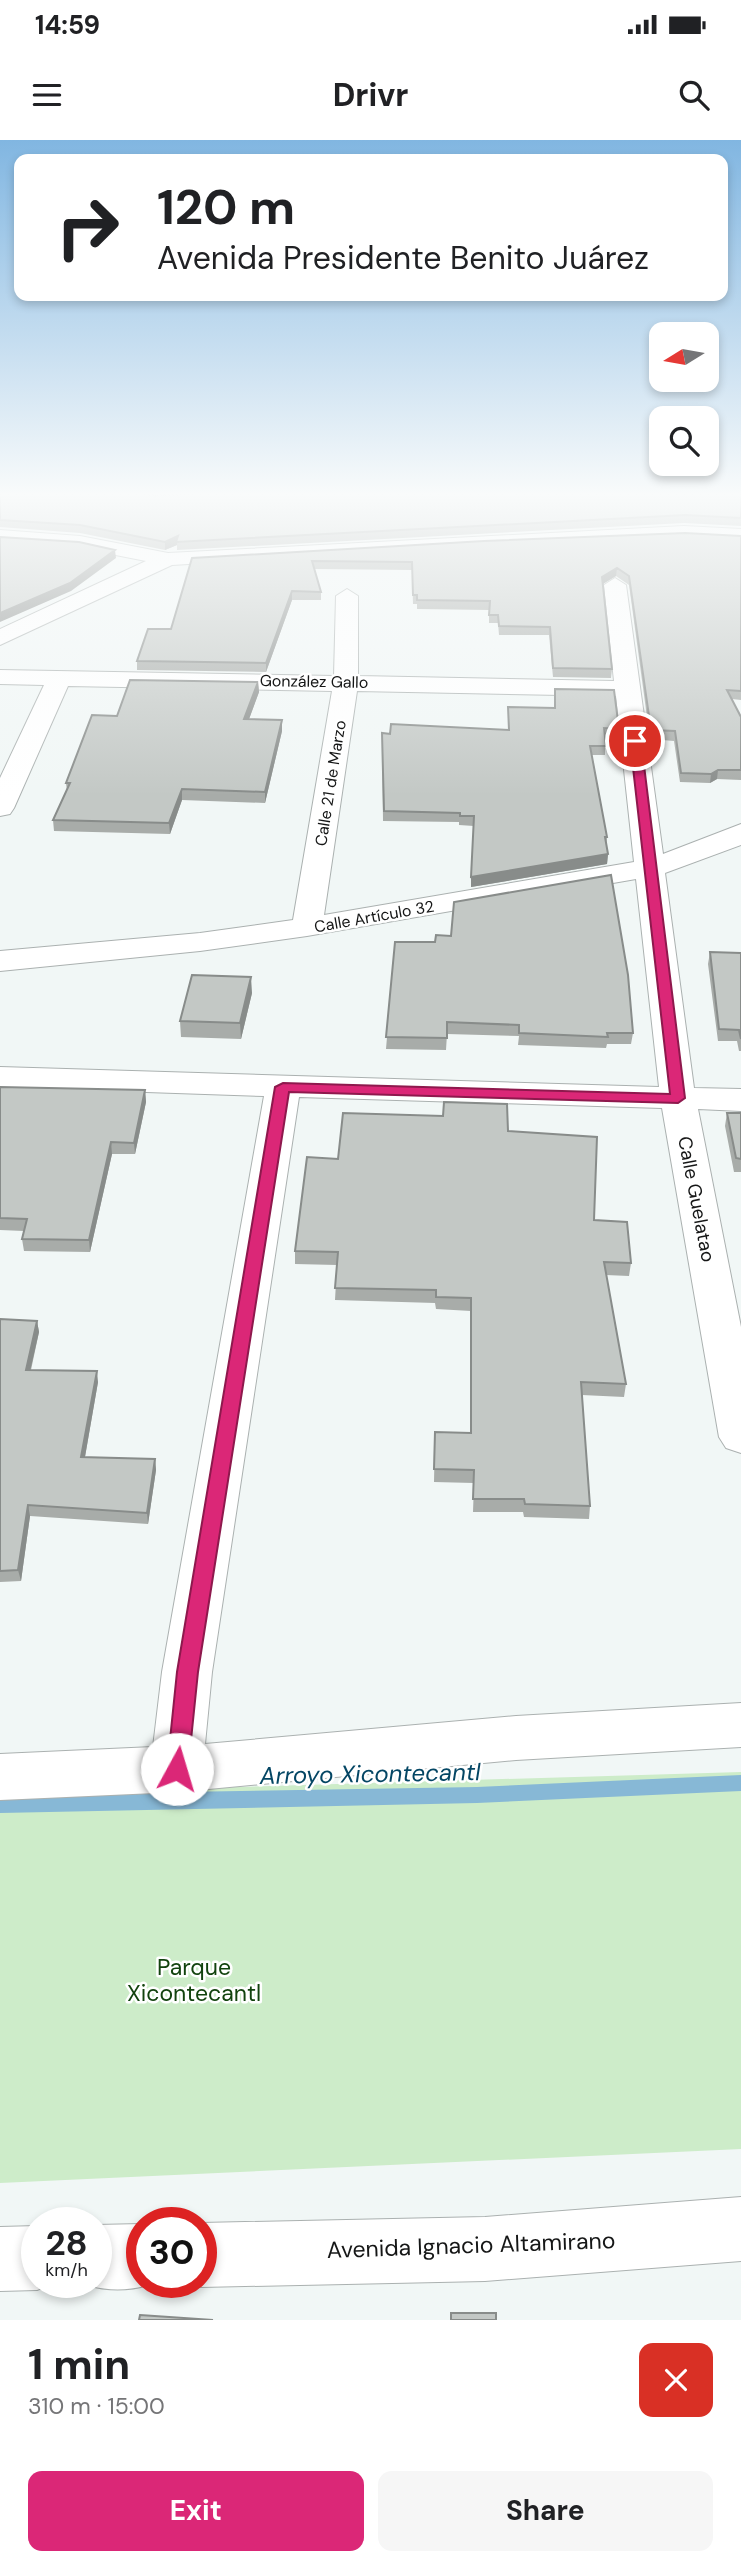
<!DOCTYPE html>
<meta charset="utf-8">
<style>
:root{--surface:#fff;--page:#f6f6f6;--text:#202124;--muted:#757577;--accent:#db2777}
body{margin:0;font-family:"DM Sans",sans-serif;background:var(--page);color:var(--text);height:100vh;display:flex;flex-direction:column;font-size:26px;white-space:nowrap}
*{box-sizing:border-box;margin:0}
p{font-size:23px;color:var(--muted)}
.icon{flex:none;width:38px;height:38px;fill:none;stroke:currentColor;stroke-width:2;stroke-linecap:round;stroke-linejoin:round}
.map{position:relative;height:2180px;overflow:hidden}
.side{display:flex;flex-direction:column;background:var(--surface);flex:1}
.side>*{flex:none}
.banner{position:absolute;left:14px;top:14px;width:714px;height:147px;border-radius:14px;box-shadow:0 4px 10px #0003;background:#fff;color:var(--text);overflow:hidden}
.needle{width:46px;rotate:259deg}
.controls{position:absolute;left:649px;top:182px;display:grid;gap:14px}
.controls a{display:grid;place-items:center;width:70px;height:70px;border-radius:14px;background:var(--surface);box-shadow:0 4px 10px #0003;font-size:35px}
.speed{position:absolute;left:21px;top:2067px;display:flex;gap:14px;font-size:35px;font-weight:700;text-align:center}
.speed>*{display:grid;place-content:center;width:91px;height:91px;border-radius:50%;background:var(--surface);box-shadow:0 4px 10px #0003;line-height:1}
.speed small{font-size:18px;font-weight:400}
.speed .limit{border:10px solid #d22;background:#fff;color:#111}
.pin{position:absolute;display:grid;place-items:center;width:60px;height:60px;color:#fff;margin:-30px;border:4px solid #fff;border-radius:50%;box-shadow:0 2px 7px #0007}
.me{position:absolute;width:77px;margin:-38px;rotate:6deg;stroke-linejoin:round;filter:drop-shadow(0 0 5px #0008)}
.turn{display:flex;align-items:center;gap:24px;height:147px;padding:0 28px;font-size:32px}
.turn .icon{width:91px;height:91px;stroke-width:2.5}
.turn b{display:block;font-size:49px;line-height:60px}
.round{display:grid;place-items:center;flex:none;width:74px;height:74px;border-radius:14px;background:var(--page)}
.head{display:flex;align-items:center;justify-content:space-between;height:119px;padding:0 28px}
h1{font-size:42px;font-weight:700;line-height:52px}
.cta{display:flex;gap:14px;margin-top:auto;padding:14px 28px}
.cta a{flex:1;height:80px;border-radius:14px;background:var(--accent);color:#fff;font-size:28px;font-weight:700;line-height:80px;text-align:center}
.cta a+a{background:var(--page);color:var(--text)}
.status{display:flex;justify-content:space-between;align-items:center;height:49px;padding:0 35px;background:var(--surface);direction:ltr}
.status svg{height:19px;fill:currentColor}
header{display:flex;justify-content:space-between;align-items:center;height:91px;padding:0 28px;background:var(--surface);font-size:32px;font-weight:700}
.map>svg:first-child{display:block}
</style>
<div class="status"><b>14:59</b><svg viewBox="0 0 49 12"><path d="M0 12V9h3v3zM5 12V6h3v6zM10 12V3h3v9zM15 12V0h3v12zM26 1h20v11H26zM47 4h2v5h-2z"/></svg></div>
<header><svg class="icon" aria-label="menu" viewBox="0 0 24 24"><path d="M4 6h16M4 12h16M4 18h16"/></svg>Drivr<svg class="icon" aria-label="search" viewBox="0 0 24 24"><circle cx="10" cy="10" r="6"/><path d="M15 15l6 6"/></svg></header>
<div class="map">
<svg width="741" height="2180" viewBox="0 0 741 2180">
<rect width="100%" height="100%" fill="#f1f7f6"/>
<path fill="#cdecc9" d="M741,1632V2009L0,2043V1654Z"/>
<g fill="none" stroke-linecap="round" stroke-linejoin="round">
<path fill="#87b8d6" fill-rule="evenodd" d="M741,1635V1651L477,1663L0,1673V1655L477,1647Z"/>
<g stroke="#abb1b0" stroke-width="2">
<path id="minor" d="M127,351H235L225,357L155,361L130,355Z
M684,386L741,389V401L684,398L484,406L172,425L0,505V489L146,421L80,408L0,402V390L80,396L168,413Z
M615,438L626,445L663,714L741,684V705L665,733L694,948L741,949V971L698,969L741,1187V1313L726,1308L719,1297L662,968L299,957L212,1532L205,1604L516,1576L741,1563V1607L516,1620L177,1652L0,1660V1614L153,1607L162,1532L264,956L0,947V927L659,947L636,739L307,796L200,811L0,831V811L200,793L293,780L332,551L68,546L14,668L10,674L0,676V638L44,545L0,544V530L334,536L336,456L347,449L358,456V536L614,541L604,445ZM357,551L616,556L634,722L324,775Z
M741,2057V2121L485,2141L201,2147L189,2142H201V2083L485,2077Z
M142,2084V2142H157C132,2152 103,2152 79,2142H96V2085Z
M37,2086V2142H57L37,2150L0,2151V2087Z"/>
</g>
<use href="#minor" fill="#fff" fill-rule="evenodd"/>
</g>
<path fill="#a8aca9" d="M0,351L155,356L741,351V386L684,383L177,410V405L165,410L80,393L0,387Z
M741,396V560L732,559L741,577V640L717,639L710,643L680,642L674,601L650,599L629,445L616,436L603,444L612,529L611,538L553,537L549,495H499L498,483H489V470L417,469V464H413L412,430L314,429L321,452V460H292L266,532L137,530V521L171,489L192,418Z
M258,542L259,552L249,579L282,591L265,663L182,660L170,694L54,691L53,680L67,651L66,643L117,576Z
M555,549L619,589L618,598L605,597V615H592L607,697L606,707L608,714L607,724L471,747L474,686L459,685V682L383,681L382,593L508,590V567L555,568Z
M395,802L633,893L631,904H607L606,908L518,905L519,896L447,894L446,910L386,909Z
M710,812L741,813V911H739L737,901H718L708,824Z
M252,853L241,899L181,897L180,881Z
M0,947L145,950L146,962L135,1014H112L90,1112L24,1111L22,1099L24,1091L0,1090Z
M727,973H741V1032H734L725,986Z
M508,991L594,1080L631,1123L629,1136L606,1135L626,1244L624,1257L582,1255L590,1366L589,1379L524,1377L523,1372H473L474,1343L434,1342L435,1292L470,1293L471,1171L436,1169L435,1163L335,1160L337,1125L295,1124V1111L338,1019Z
M0,1179L37,1181L39,1192L31,1230L98,1242L85,1317L155,1319L156,1330L148,1384L30,1376L21,1441L0,1442Z"/>
<path fill="#888c8a" d="M178,396L177,405L165,410V402Z
M115,410L116,418L71,451L0,482V473Z
M617,428L616,436L601,445L602,437Z
M292,451V460L266,532V523Z
M258,542L259,552L245,590L244,579Z
M282,580V591L265,663V652Z
M718,630L717,639L710,643L711,634Z
M182,649V660L170,694L169,683Z
M608,714L607,724L471,747V737Z
M251,837L252,853L241,899L240,883Z
M145,950L146,962L135,1014L134,1003Z
M111,1002L112,1014L90,1112L89,1100Z
M37,1181L39,1192L28,1240L26,1230Z
M97,1231L98,1242L83,1328L81,1317Z
M155,1319L156,1330L148,1384L147,1373Z
M28,1365L30,1376L21,1441L18,1430Z"/>
<path fill="#c3c8c5" stroke="#888c8a" stroke-width="2" d="M0,351H134L155,356L226,351H741V378L685,375L176,402L178,396L165,402L80,385L0,380Z
M685,393L741,396V551L727,550L741,577V630H718L711,634L681,633L675,591L651,590L629,436L617,428L602,437L612,529L553,528L550,487L499,486L498,475H489L490,461L417,460V455H413L412,422L312,421L321,452L292,451L266,523L137,521L148,489H171L192,418L484,401Z
M0,397L79,402L115,410L70,443L0,473Z
M130,540L258,542L244,579L282,580L265,652L182,649L169,683L53,680L70,643H66L92,575L117,576Z
M555,549L614,550L619,589L604,588L606,606H590L607,697H605L608,714L471,737L474,676H460V673L384,671L382,593L390,594L391,584L509,590L508,567L555,568Z
M611,735L628,835L633,893H607L608,897L519,893V885L447,882V898L386,897L395,802H435L436,795L451,796L454,762Z
M710,812L741,813V899L739,890L719,889Z
M192,835L251,837L240,883L180,881Z
M0,947L145,950L134,1003L111,1002L89,1100L22,1099L27,1079L0,1078Z
M444,962L507,964L508,991L597,997L594,1080L627,1082L631,1123L604,1122L626,1244L581,1242L590,1366L525,1364L524,1359H473L474,1330L434,1329L435,1292L471,1293V1158L436,1157V1150L335,1148L338,1112L295,1111L307,1017L338,1019L343,973L443,976Z
M727,973H741V1019L736,1018Z
M0,1179L37,1181L26,1230L97,1231L81,1317L155,1319L147,1373L28,1365L18,1430L0,1431Z
M451,2173H496V2180H451Z
M140,2175L213,2180H139Z"/>
<linearGradient id="sky" x2="0" y2="1"><stop stop-color="#81b6e1"/><stop offset="0.54" stop-color="#f9fbfb"/><stop offset="1" stop-color="#f9fbfb" stop-opacity="0"/></linearGradient>
<rect width="741" height="656" fill="url(#sky)"/>
<path fill="#db2777" stroke="#8e194d" stroke-width="2" d="M635,597L641,601L685,958L678,963L289,952L198,1532L188,1629L185,1636L177,1639L170,1636L167,1629L177,1532L275,947L283,943L670,954L630,601Z"/>
<g text-anchor="middle" stroke-width="5" stroke-linejoin="round" paint-order="stroke">
<g font-size="16" fill="#151616" stroke="#fff">
<text transform="translate(314 541) rotate(1)" y="6">González Gallo</text>
<text transform="translate(330 643) rotate(-81)" y="6">Calle 21 de Marzo</text>
<text transform="translate(374 776) rotate(-10)" y="6">Calle Artículo 32</text>
</g>
<g font-size="19" fill="#151616" stroke="#fff">
<text transform="translate(697 1059) rotate(79)" y="7">Calle Guelatao</text>
</g>
<g font-size="23" fill="#12430e" stroke="#fff">
<text x="194" y="1835">Parque<tspan x="194" dy="26">Xicontecantl</tspan></text>
</g>
<g font-size="23" fill="#151616" stroke="#fff">
<text transform="translate(471 2105) rotate(-2)" y="8">Avenida Ignacio Altamirano</text>
</g>
<g font-size="24" font-style="italic" fill="#044664" stroke="#fff">
<text transform="translate(370 1634) rotate(-1)" y="8">Arroyo Xicontecantl</text>
</g>
</g>
</svg>
<div class="controls">
<a><svg class="needle" viewBox="-14 -14 28 28"><path d="M0-13l5 13h-10z" fill="#e53935"/><path d="M0 13l5-13h-10z" fill="#757577"/></svg></a>
<a><svg class="icon" aria-label="search" viewBox="0 0 24 24"><circle cx="10" cy="10" r="6"/><path d="M15 15l6 6"/></svg></a>
</div>
<div class="speed"><div>28<small>km/h</small></div><div class="limit">30</div></div>
<div class="pin" style="left:635px;top:601px;background:#d93025"><svg class="icon" aria-label="arrive" viewBox="0 0 24 24"><path d="M6 21V4h12l-3 4 3 4H6"/></svg></div>
<svg class="me" style="left:177px;top:1629px" viewBox="-20 -20 40 40"><circle r="19" fill="#fff"/><path d="M0-13L10 11 0 6-10 11z" fill="#db2777"/></svg>
<div class="banner">
<div class="turn"><svg class="icon" aria-label="right" viewBox="0 0 24 24"><path d="M7 20v-9h11M14 6l5 5-5 5"/></svg><div><b>120 m</b>Avenida Presidente Benito Juárez</div></div>
</div>
</div>
<section class="side">
<div class="head"><div><h1>1 min</h1><p>310 m · 15:00</p></div><a class="round" style="background:#d93025;color:#fff"><svg class="icon" aria-label="close" viewBox="0 0 24 24"><path d="M6 6l12 12M18 6L6 18"/></svg></a></div>
<div class="cta"><a>Exit</a><a>Share</a></div>
</section>
